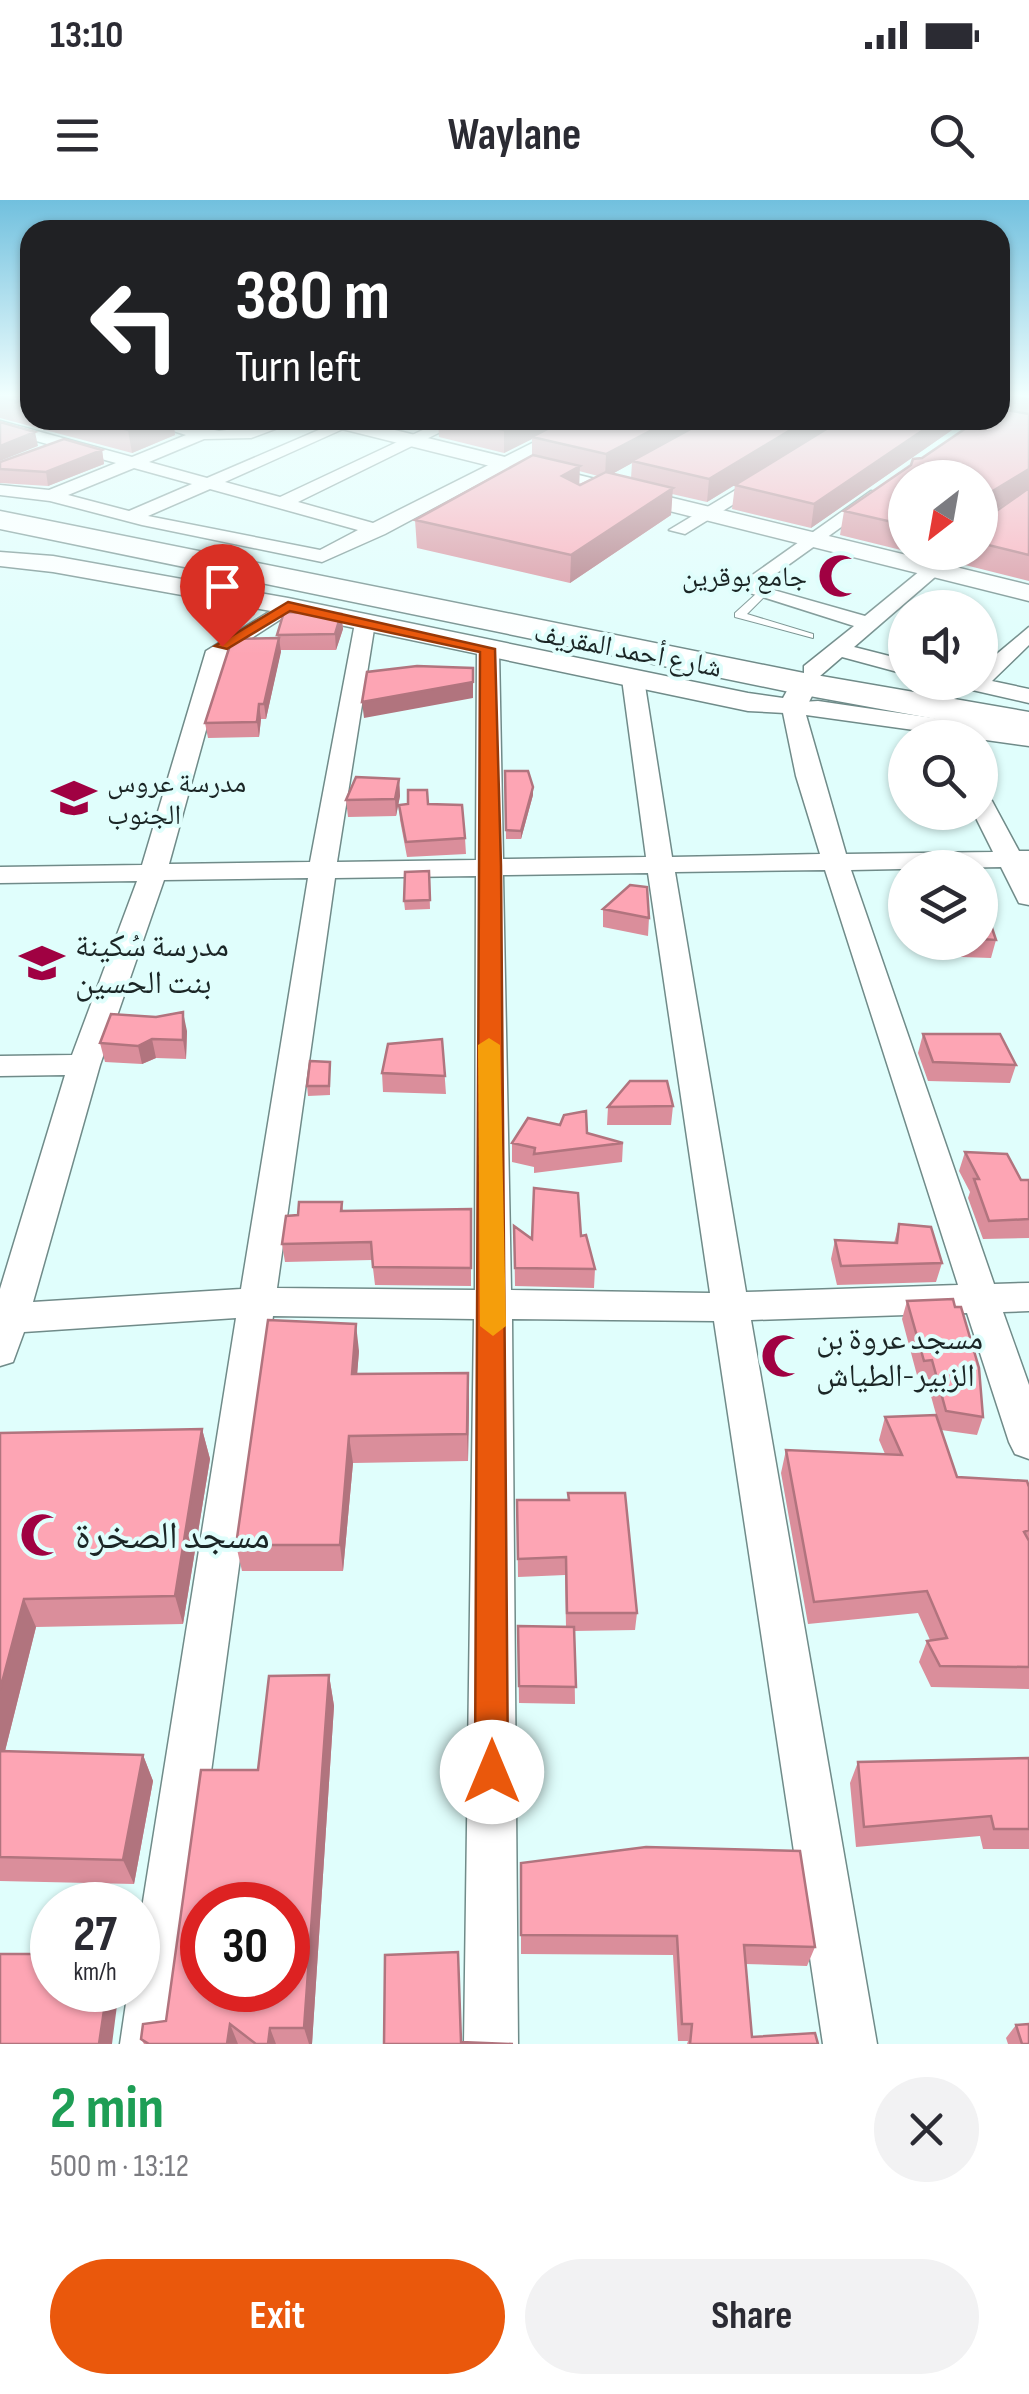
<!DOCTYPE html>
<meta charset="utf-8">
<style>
:root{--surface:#fff;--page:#f2f2f3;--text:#2b2b33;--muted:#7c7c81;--accent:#ea580c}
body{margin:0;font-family:"Sofia Sans Condensed","Noto Naskh Arabic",sans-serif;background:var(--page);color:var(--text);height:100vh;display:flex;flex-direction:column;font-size:38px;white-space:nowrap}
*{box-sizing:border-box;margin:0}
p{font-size:32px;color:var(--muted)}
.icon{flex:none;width:55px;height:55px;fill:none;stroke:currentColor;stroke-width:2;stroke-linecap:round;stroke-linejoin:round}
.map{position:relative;height:1844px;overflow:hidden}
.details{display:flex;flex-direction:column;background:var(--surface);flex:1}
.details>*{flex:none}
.top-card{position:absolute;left:20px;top:20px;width:990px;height:210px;border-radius:30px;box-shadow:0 2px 8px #0004;background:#202124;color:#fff;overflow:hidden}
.needle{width:65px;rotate:211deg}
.controls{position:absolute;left:888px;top:260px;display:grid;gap:20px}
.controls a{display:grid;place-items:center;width:110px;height:110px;border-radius:50%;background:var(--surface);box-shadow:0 2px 8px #0004;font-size:50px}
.speed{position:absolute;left:30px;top:1682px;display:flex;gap:20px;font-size:50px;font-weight:700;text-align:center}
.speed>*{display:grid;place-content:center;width:130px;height:130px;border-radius:50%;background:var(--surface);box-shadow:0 2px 8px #0004;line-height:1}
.speed small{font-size:25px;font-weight:400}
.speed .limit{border:15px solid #d22;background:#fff;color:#111}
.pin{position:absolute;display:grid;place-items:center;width:85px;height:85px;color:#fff;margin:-102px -42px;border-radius:50% 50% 50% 0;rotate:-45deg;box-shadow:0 0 10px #0007}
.pin .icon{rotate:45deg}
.me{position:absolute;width:110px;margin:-55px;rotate:0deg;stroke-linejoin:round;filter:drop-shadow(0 0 8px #0008)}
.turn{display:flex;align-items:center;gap:35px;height:210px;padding:0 50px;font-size:45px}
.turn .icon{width:130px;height:130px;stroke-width:2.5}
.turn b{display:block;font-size:70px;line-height:85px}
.round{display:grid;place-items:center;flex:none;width:105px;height:105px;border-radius:52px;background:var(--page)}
.overview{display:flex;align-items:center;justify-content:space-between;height:170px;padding:0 50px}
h1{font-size:60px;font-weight:700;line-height:75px;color:#1e9e55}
.button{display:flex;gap:20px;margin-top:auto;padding:20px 50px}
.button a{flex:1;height:115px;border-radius:60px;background:var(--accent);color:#fff;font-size:40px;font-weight:700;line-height:115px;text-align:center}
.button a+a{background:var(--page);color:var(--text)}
.status{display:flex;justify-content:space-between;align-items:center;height:70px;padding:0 50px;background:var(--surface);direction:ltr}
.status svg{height:28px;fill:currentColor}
header{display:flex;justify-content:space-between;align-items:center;height:130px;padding:0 50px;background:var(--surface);font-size:45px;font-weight:700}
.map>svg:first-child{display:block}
</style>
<div class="status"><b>13:10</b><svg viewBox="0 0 49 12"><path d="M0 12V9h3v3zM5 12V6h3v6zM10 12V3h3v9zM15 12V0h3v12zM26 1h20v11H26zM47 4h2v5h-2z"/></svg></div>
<header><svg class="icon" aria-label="menu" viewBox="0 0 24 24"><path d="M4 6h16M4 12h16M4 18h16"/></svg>Waylane<svg class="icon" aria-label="search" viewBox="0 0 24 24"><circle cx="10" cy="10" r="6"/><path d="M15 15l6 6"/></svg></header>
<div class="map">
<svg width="1029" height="1844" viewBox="0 0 1029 1844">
<rect width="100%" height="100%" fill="#e0fefc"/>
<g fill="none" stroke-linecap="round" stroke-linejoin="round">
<g stroke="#708b89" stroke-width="2">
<path id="service" d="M757,393L766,395L747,414L813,434V438L735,417V413Z"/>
</g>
<g stroke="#708b89" stroke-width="3">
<path id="minor" d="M1014,195H1029V199L1000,217V205Z
M138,220H165L219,231L299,220L251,238L204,239L149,262L207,278L342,220H363L225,282L280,297L444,220H465L298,302L373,323L578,220H598L385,334L322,362L142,325L50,301L0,295V285L49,290L116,263L0,231V221L132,257L186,235ZM134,268L192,284L129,311L68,295ZM210,289L358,330L320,350L148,316Z
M769,270L778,275L775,279L685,334L669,330Z
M871,291L886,295L759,386L865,416L943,352H964L854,447L905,460V474L842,457L820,476H804V466L854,426L734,388Z
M288,400L298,406L295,410L227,454L169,664L310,662L355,423L365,417L375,423L337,662L476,660L477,449L488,443L499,449L503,659L646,657L622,479L633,472L644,479L672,657L820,654L796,576L782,508L785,503L818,501L1029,532V546L806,515L846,654L993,652L973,612H980V594L992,601L1019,651H1029V705L1019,703L1001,667L851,670L994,1084L1029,1083V1111L1003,1112L1029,1185V1259L1015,1254L1009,1242L967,1113L751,1120L877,1844H823L714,1121L512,1119L518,1844H464L474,1119L273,1116L174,1844H120L128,1790H138V1733L236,1118L24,1132L13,1162L0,1166V1089L65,875L0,876V856L72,855L137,681L0,683V667L142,665L206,451ZM825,670L958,1085L746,1092L675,672ZM648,673L710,1093L511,1090L503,675ZM476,676L475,1090L277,1088L335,678ZM308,678L241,1089L33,1102L100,865L164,680Z
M1029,427V445L992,481L1029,489V503L959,487L956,482H980V468Z"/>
</g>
<g stroke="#708b89" stroke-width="3">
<path id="tertiary" d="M319,220H354L1029,385V401L322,224Z
M0,352L53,356L288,398L748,493L783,498L794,478L804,475L818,484L803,514L748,511L288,414L53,372L0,366Z"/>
</g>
<g stroke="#708b89" stroke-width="3">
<path id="trunk" d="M0,311L804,473L1029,512V536L804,495L0,329Z"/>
</g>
<use href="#service" fill="#fff" fill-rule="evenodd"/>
<use href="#minor" fill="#fff" fill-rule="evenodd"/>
<use href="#tertiary" fill="#fff" fill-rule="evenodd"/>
<use href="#trunk" fill="#fff" fill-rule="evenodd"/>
</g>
<path fill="#da8e9b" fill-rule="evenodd" d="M0,195H30V220H173L175,235L132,253L0,218Z
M1012,195L1029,198V381L957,363L959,352H980V278H905V351L840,335L844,311L922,258L1009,210ZM1023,292L985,319V317Z
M370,220H435L413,230Z
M438,220H963L962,223L811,328L732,309L735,285L707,302L672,294L671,315L570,383L417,348L415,320L532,255V239L504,253L439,237ZM632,263L631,278L612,274ZM579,271L598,276L579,284Z
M102,250L104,264L48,286L0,283V262Z
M912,352H937L931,357Z
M341,414L343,429L336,450H281L266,519H261L259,537L208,538L205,523L278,438L277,435Z
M505,571L533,587V595L521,639H506Z
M399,579L400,596L396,616L348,617L346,600Z
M428,604L465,638L466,654L407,657L400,620L399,605Z
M429,671L430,709L405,710L404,701Z
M603,709L649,718L648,736L603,727Z
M980,711L996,740L991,758L961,757L955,742H980Z
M187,831L186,859L156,858L142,864L105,862L100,843Z
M923,834L1016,865L1010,883L928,881L918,853Z
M442,839L446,894L383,892L382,873Z
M330,862V895L308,896L307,886Z
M673,906L671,925H607L608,907Z
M587,933L623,943L622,962L534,973V967L512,962V943Z
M965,952L1021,980H1029V1038L983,1039L968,998L970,992L959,971Z
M342,1002L343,1011L471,1009V1086L375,1085L372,1060L285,1062L282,1044Z
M899,1024L942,1063L936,1082L837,1085L831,1059L835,1040L894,1043Z
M514,1026L532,1039L581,1036L595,1069L594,1088L515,1086Z
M907,1101L983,1217L977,1235L941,1230L957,1277L1029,1287V1489L931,1487L919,1462L927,1441L930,1440L918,1413L808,1424L781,1273L786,1250L885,1254L879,1240L885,1217L937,1218L926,1178L918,1179L902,1119Z
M359,1151L357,1174L469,1200L468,1261L353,1263L343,1371H242L236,1345Z
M202,1229L210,1259L183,1424L36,1427L5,1551L143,1555L153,1581L134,1684L0,1681V1233Z
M517,1300L637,1413L635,1430L574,1431L575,1504L519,1503L518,1426L566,1427L565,1375L518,1377Z
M329,1475L334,1506L312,1844H144L141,1839L166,1821L258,1570Z
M1029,1558V1649H983L980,1636L856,1647L850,1583L858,1562Z
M521,1663L815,1747L807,1766L745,1764L752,1837L818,1844H687L688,1841H678L673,1755L521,1754Z
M1016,1825L1029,1844H1008L1006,1838Z"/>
<path fill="#b1747e" d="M154,220H173L175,235L132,253L128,230Z
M412,220H435L413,230Z
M525,220H570L532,237V239L504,253V230Z
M671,220H710L632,261V263L605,278L606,254Z
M807,220H840L707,302L709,279Z
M938,220H963L962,223L811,328L814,304Z
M35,232L38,246L0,261V246Z
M102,250L104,264L48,286L46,272Z
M580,266L579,292L562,276Z
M1029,269V288L980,320L983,297Z
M673,288L671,315L570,383L571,355Z
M341,414L343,429L336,450L335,434Z
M279,438L281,452L266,519L264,504Z
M473,482V498L364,518L362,502Z
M259,504L261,519L259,537L257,522Z
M399,579L400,596L396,616L395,599Z
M533,587V595L521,639V631Z
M183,812L187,831L186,859L183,840Z
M152,839L156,858L142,864L138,846Z
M356,1124L359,1151L355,1201L352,1174Z
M468,1173L469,1200L468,1261L467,1234Z
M202,1229L210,1259L183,1424L175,1396Z
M349,1236L353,1263L343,1371L340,1345Z
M24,1399L36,1427L0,1571V1490Z
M329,1475L334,1506L312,1844H309L304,1828Z
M143,1555L153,1581L134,1684L123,1660Z
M107,1790H119L112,1844H99Z
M230,1824L238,1844H227Z
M270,1828L276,1844H268Z"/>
<path fill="#fda5b4" stroke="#b1747e" stroke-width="2.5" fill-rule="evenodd" d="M0,195H30V205L0,197Z
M1000,209L1029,214V269L983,297L985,319L1029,288V355L980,343V278H905V325L844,311L911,265L913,259L922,258L978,220H1000Z
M88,220H154L128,230Z
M461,220H525L504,230Z
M565,220H671L606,254L532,237Z
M707,220H807L709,279L632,261Z
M841,220H938L814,304L735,285Z
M0,222L35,232L0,246Z
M64,239L102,250L46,272L0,269V262Z
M533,255L580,266L562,276L580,285L606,272L673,288L571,355L415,320Z
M284,412L341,414L335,434L277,435Z
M279,438L264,504H259L257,522L205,523L232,439Z
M417,466L473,468V482L362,502L367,472Z
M505,571H528L533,587L521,631L506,630Z
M356,577L399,579L395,599L346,600Z
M408,590H427L428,604L462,605L465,638L406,642L399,605L408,604Z
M429,671L430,700L404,701L405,672Z
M630,685L647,687L649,718L603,709Z
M986,710L996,740L980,739V711Z
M183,812V840L152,839L138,846L100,843L111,814L156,817Z
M923,834H1000L1016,865L933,862Z
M442,839L445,876L382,873L388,844Z
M310,861L330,862L329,886H307Z
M630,881H667L673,906L608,907Z
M586,911L587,933L623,943L534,954L535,948L512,943L528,918L560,925L564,915Z
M965,952L1007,954L1021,980H1029V1019L989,1021L974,979H979Z
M534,988L578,993L581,1036L586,1035L595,1069L515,1068L514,1026L532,1039Z
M299,1002H342L341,1011L471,1009V1068L373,1067L371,1042L282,1044L286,1016L298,1015Z
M899,1024L931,1027L942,1063L841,1066L835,1040L897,1043Z
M953,1099L955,1107H961L979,1168L983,1217L946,1211L932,1160L924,1161L907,1101Z
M268,1120L356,1124L352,1174L468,1173L467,1234L349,1236L340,1345H236Z
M936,1215L957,1277L1027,1281L1029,1287V1330L1024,1332L1029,1341V1467L940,1466L927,1441L947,1438L927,1391L814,1402L786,1250L902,1255L885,1217Z
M202,1229L175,1396L24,1399L0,1490V1233Z
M568,1293H625L637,1413H567L566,1357L518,1359L517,1300H569Z
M518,1426L574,1427L576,1487L519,1486Z
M329,1475L304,1828H270L268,1844H256L230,1824L227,1844H149L141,1839L143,1824L166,1821L201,1570H258L269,1476ZM202,1705H288V1790H202Z
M0,1551L143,1555L123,1660L0,1657Z
M1029,1558V1629H994L991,1616L864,1627L858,1562Z
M646,1647L800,1651L815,1747L744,1745L752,1837L815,1833L818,1844H690L692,1824H682L677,1736L521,1735V1663Z
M458,1752L461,1842L513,1844H384L385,1755Z
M0,1754H52V1790H107L99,1844H0Z
M1029,1824V1844H1022L1016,1825Z"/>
<linearGradient id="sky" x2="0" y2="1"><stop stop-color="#71c0de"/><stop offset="0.43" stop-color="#f1fffe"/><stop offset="1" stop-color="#f1fffe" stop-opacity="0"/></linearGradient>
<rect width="1029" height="454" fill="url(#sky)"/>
<path fill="#ea580c" stroke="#983908" stroke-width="2.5" d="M288,402L495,449L501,666L508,1572L503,1584L492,1589L480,1584L475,1572L480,452L290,411L227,449L215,446Z"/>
<path fill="#f59e0b" d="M489,838L500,845L506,1126L493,1136L480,1126L478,845Z"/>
<defs>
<g id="mosque-bare" transform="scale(3.45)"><path d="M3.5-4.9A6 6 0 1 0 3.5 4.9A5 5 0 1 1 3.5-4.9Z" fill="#a00142" stroke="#e0fefc" stroke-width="2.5" paint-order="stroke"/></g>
<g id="school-bare" transform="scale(3.45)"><path d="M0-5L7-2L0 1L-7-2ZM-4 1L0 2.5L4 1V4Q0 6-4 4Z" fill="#a00142" stroke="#e0fefc" stroke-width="2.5" paint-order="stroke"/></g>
</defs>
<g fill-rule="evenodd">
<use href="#mosque-bare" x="840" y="376"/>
<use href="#school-bare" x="74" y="598"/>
<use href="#school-bare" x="42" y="763"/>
<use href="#mosque-bare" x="783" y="1156"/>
<use href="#mosque-bare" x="42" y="1335"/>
</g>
<g text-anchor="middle" stroke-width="8" stroke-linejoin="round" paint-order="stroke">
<g font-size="28" fill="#1b2626" stroke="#e0fefc" text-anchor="end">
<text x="807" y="386">جامع بوقرين</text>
<text x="107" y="592" text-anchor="start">مدرسة عروس<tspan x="107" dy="32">الجنوب</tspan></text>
</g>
<g font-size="28" fill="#1b2626" stroke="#e0fefc">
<text transform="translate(628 449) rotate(11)" y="10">شارع أحمد المقريف</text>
</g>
<g font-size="32" fill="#1b2626" stroke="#e0fefc" text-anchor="start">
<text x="75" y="756">مدرسة سُكينة<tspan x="75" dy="37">بنت الحسين</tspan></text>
<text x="816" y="1149">مسجد عروة بن<tspan x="816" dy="37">الزبير-الطياش</tspan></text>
</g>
<g font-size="38" fill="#1b2626" stroke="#e0fefc" text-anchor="start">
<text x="75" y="1348">مسجد الصخرة</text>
</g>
</g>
</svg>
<div class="controls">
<a><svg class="needle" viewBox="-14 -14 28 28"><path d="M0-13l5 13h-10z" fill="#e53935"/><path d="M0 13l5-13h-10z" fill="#7c7c81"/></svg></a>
<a><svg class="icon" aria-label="sound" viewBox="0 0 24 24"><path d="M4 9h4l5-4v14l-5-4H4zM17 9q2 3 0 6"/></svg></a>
<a><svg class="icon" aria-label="search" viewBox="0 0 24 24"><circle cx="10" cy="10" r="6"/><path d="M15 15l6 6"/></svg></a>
<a><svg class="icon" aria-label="layers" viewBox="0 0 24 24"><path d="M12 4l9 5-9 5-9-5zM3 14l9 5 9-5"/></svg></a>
</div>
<div class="speed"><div>27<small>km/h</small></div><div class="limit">30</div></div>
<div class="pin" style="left:222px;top:446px;background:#d93025"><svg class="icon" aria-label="arrive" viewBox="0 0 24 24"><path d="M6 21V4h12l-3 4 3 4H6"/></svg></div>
<svg class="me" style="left:492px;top:1572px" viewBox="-20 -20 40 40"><circle r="19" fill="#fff"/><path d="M0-13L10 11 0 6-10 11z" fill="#ea580c"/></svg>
<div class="top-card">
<div class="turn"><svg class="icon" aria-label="left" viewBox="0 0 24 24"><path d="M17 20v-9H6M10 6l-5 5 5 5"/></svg><div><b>380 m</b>Turn left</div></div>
</div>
</div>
<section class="details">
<div class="overview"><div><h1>2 min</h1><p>500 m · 13:12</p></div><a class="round"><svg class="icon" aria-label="close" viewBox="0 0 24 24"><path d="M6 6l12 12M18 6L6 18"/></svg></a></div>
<div class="button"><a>Exit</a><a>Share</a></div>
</section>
